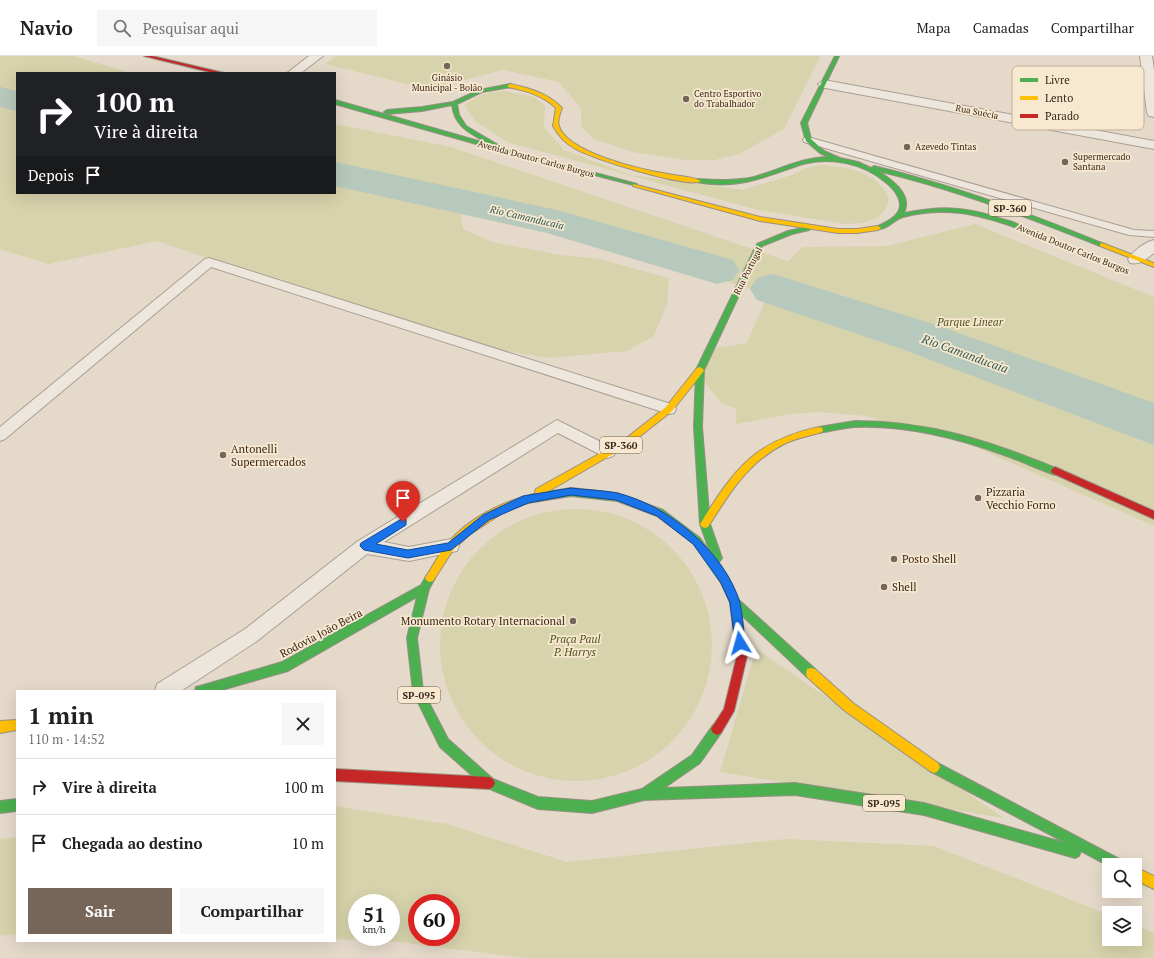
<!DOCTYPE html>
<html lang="pt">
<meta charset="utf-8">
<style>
:root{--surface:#fff;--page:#f6f6f6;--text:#202124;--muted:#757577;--line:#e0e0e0;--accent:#756659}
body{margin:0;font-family:"PT Serif",serif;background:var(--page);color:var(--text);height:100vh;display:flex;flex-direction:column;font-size:15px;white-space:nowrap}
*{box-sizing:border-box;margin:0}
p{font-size:13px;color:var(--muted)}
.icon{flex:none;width:22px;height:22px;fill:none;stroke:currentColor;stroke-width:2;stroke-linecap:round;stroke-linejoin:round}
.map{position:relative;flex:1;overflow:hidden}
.details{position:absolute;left:16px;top:634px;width:320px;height:252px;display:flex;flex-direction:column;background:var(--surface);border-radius:0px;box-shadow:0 4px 16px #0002}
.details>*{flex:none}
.guide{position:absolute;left:16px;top:16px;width:320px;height:122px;border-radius:0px;box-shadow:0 4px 16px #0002;background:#202124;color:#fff;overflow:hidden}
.fabs{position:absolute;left:1102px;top:802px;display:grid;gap:8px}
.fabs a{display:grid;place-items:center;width:40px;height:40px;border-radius:0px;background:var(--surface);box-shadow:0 4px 16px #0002;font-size:20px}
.speed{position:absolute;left:348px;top:838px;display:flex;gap:8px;font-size:20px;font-weight:700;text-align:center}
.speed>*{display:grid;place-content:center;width:52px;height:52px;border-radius:50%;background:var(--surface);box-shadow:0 4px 16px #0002;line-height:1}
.speed small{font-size:10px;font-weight:400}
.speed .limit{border:6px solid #d22;background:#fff;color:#111}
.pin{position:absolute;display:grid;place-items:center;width:34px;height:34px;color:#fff;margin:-41px -17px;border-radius:50% 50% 50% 0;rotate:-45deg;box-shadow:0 0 4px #0007}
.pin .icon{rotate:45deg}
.me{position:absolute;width:44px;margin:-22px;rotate:352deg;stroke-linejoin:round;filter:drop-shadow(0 0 3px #0008)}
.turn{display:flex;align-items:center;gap:14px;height:84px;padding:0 12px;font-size:18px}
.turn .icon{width:52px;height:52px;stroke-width:2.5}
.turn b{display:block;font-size:28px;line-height:34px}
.then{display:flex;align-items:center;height:38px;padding:0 12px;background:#0003;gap:8px;font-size:15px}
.round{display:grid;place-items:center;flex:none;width:42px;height:42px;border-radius:0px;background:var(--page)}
.summary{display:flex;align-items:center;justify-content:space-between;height:68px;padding:0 12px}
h1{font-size:24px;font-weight:700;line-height:30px}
.cta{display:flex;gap:8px;margin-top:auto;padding:8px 12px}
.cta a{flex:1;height:46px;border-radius:0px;background:var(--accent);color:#fff;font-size:16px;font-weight:700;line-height:46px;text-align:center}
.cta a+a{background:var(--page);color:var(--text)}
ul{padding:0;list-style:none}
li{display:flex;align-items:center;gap:12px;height:56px;padding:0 12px;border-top:1px solid var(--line)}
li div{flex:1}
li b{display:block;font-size:15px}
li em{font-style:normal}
header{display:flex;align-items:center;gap:24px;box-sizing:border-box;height:56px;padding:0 20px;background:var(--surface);border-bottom:1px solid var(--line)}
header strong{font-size:19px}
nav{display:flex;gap:22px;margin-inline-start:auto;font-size:14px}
.search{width:280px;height:36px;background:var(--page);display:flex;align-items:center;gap:10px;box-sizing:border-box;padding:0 14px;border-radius:0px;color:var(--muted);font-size:15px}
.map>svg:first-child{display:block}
</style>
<header>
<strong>Navio</strong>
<div class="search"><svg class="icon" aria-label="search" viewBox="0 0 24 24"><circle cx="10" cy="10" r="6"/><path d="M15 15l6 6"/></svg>Pesquisar aqui</div>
<nav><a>Mapa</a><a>Camadas</a><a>Compartilhar</a></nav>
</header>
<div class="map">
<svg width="1154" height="902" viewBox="0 0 1154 902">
<rect width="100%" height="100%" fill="#e5daca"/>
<path fill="#d7d3ac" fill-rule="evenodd" d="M0,0H74L130,17H17V39L0,36Z
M337,0H820L784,73L739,98L715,104H685L633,96L594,83L581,70V53L559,26L503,14L426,34L407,28L325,8Z
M504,35L535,41L545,50L544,71L564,94L631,119L743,134L792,119L806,112L822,109L841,111L860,116L874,123L885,134L889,144L886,153L877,162L862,167L845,168L758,154L510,87L476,66L464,49L483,38Z
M0,49L17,51V137H335V68L451,91L788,205L803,191L887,190L975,168L1154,241V470L964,386L866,360L818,356L792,358L736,368V352L722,348L697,316L703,294L747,287L768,238L721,224L626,177L560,162L524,159L494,150L460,152L463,173L492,186L561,199L599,203L669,222L667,248L654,280L627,295L549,302L468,289L157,185L48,208L0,193Z
M440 589a136 136 0 1 1 272 0a136 136 0 1 1-272 0Z
M756,593L1004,762L720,716Z
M335,750L447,768L567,806L786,783L934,790L1109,859V883H1135V869L1154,877V902H525L398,886L335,883ZM357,847H391V881H357ZM417,847H451V881H417Z
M17,781V878L0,880V783Z"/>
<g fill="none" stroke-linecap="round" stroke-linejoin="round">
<path fill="#b7c8bc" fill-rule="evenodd" d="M0,31L17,35V55L0,51Z
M335,106L557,154L733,204L739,214L733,224L717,228L547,177L335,130Z
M773,218L936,269L1154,347V389L902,293L757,244L750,233L757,222Z"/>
<g stroke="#aa9f94" stroke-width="2">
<path id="lane" d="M808,81L1134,174L1154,175V181L1129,179L804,86L803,84L804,82Z
M209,202L674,349L676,353L674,357L669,358L211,211L5,383L0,385V371L205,203Z
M557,364L613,392L616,396L613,400L608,402L603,400L558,377L384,486L409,491L451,483L457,485L459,490L457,495L409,505L367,498L257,585L181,635H155L157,628L245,573L358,485Z"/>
</g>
<g stroke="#aa9f94" stroke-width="2">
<path id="street" d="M309,0H323L301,17H287Z
M1140,0H1152L1154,14V61L1149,60L1147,57Z
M824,24L1154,85V93L820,31L818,28Z
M1154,184V197C1146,203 1141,209 1130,207L1128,203C1133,195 1145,186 1154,184Z"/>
</g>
<g stroke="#998f84" stroke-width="2">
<path id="fast" d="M835,0H839L807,67L811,83L824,95L840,102L858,106L871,112L874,110C953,129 1029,157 1104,188V190H1100C1027,161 954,133 878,115C891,123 913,138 904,157C939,150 965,150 999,162C1007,164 1016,166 1022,171L1017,172C977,158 945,150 903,161C894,163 887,175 876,173V171C885,167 899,161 900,150C900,139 892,131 884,125C862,107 831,101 803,108C787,113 771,120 754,124C736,129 714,130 696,126V124L698,123C717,124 736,125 754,121C779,114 802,101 829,101L820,97L806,85L801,67Z
M510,28L512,29V31L482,36L457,48L459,59L466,70L505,93L637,128V130L501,95L335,48V44L489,88C471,77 455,72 452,49L422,55L387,58L384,56L387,54L422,51L453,46L479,34Z
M807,171L810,173L809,174L792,178L762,190L704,314L702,371L710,468L722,502L720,505L718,506L728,521L739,544L815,613L816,617L815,621L811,622L807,621L732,550L721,527L694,488L657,460L617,445L571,440L534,446L531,445L530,442L531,439L534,438L571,432L617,437L663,454L700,482L710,496L700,468L694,371L696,314L757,188L788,175Z
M855,365C929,365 990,385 1058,413L1059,415L1058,417L1055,419C1038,413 1021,405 1004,399C957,382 906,369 855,371C843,372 831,375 819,377L815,374L819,371Z
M430,518L433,519L435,522L429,533L417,582L423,635L448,683L493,723L538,741L592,745L642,733L692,699L713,669L717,667L721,669L723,673L721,677L700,707L664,732L795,727L924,747L1066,787L930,715L928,711L930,707L934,705L1123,805L1125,809H1109V810L1081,795L1079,800L1075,802L924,759L795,739L644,744L592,757L538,753L485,731L440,691L413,636L407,582L417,541L288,615L218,635H195L196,631L200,630L282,606L421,529L427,519Z
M17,743V755L0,757V745Z"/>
</g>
<g stroke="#998f84" stroke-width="2">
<path id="slow" d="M510,28C529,32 548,37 562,52C560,57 557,65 559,70C567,97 643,114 668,118C677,120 695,121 701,125C689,133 589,102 574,92C564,86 559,80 553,70L556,52C542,39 527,35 508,31V29Z
M633,128L760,161L838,173H857L878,170L881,172L878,174L857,177H838L760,165L633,130Z
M1102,187L1154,207V211L1100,190V188Z
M700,311L704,314L703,316L672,355L630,388L542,439H536L535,436L536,433L624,384L666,351L697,312Z
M819,371L822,372L823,374L822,376C809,380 796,382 784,388C749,405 728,439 708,471L705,472L702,471L700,468L702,465C735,412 755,385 819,371Z
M534,438L537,439L538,442L537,445L525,448L504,456L469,479L453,494L433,525L430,526L427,525L425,522L427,519C434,509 439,497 447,488C467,463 503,445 534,438Z
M811,612L815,613L853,647L938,707L940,711L938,715L934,717L930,715L845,655L807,621L806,617L807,613Z
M17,664V674L0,677V665Z
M1135,811L1154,820V833L1135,824Z"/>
</g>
<g stroke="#998f84" stroke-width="2">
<path id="jam" d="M144,0H152L224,17H214Z
M1055,411L1154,455V463L1052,417L1051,415L1052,413Z
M735,542L738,544L740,547L747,600L734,655L721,677L717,679L713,677L711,673L724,653L737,600L730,547L732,544Z
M335,713L489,721L493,723L495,727L493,731L489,733L335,725Z"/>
</g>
<use href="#lane" fill="#ece6dd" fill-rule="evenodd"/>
<use href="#street" fill="#ece6dd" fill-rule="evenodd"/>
<use href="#fast" fill="#4caf50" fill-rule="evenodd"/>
<use href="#slow" fill="#ffc107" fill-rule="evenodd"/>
<use href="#jam" fill="#c62828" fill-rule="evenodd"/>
</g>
<path fill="#1a73e8" stroke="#114b97" d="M571,432C586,434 602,434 617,437C668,449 725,496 740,547C743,560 743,574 745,587L744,590L740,592L736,590L735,587L730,547L721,527L693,488L657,460L616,444L571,439L528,447L489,464L451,494L408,502L364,494L360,490L361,487L403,462L406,463V469L376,488L408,494L448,487L483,459L523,440Z"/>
<g fill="#756659" stroke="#f7e8cf" stroke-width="1.5">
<circle cx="447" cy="10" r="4"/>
<circle cx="686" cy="43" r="4"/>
<circle cx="907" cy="91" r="4"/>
<circle cx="1065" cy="106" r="4"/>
<circle cx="223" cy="399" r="4"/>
<circle cx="978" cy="442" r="4"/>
<circle cx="894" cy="503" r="4"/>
<circle cx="884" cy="531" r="4"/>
<circle cx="573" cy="565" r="4"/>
</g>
<g text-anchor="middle" stroke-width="3.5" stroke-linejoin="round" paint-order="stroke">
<g font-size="9" fill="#38271c" stroke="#f7e8cf" text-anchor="start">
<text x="447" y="25" text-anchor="middle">Ginásio<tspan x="447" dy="10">Municipal - Bolão</tspan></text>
<text x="694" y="41">Centro Esportivo<tspan x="694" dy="10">do Trabalhador</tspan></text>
<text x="915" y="94">Azevedo Tintas</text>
<text x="1073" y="104">Supermercado<tspan x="1073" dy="10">Santana</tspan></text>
</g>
<g font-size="9" fill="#38271c" stroke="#f7e8cf">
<text transform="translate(977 56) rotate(11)" y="3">Rua Suécia</text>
<text transform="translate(536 103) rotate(15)" y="3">Avenida Doutor Carlos Burgos</text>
<text transform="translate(1073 193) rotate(22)" y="3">Avenida Doutor Carlos Burgos</text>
<text transform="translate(748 215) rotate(-63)" y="3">Rua Portugal</text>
</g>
<g fill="#f7e8cf" stroke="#716152" stroke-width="1">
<rect x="989" y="144" width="42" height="16" rx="3"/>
<rect x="600" y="381" width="42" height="16" rx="3"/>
<rect x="398" y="631" width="42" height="16" rx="3"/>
<rect x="863" y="739" width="42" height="16" rx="3"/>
</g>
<g font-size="10" font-weight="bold" fill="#38271c">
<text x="1010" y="156">SP-360</text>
<text x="621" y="393">SP-360</text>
<text x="419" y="643">SP-095</text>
<text x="884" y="751">SP-095</text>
</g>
<g font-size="10" font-style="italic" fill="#2b5951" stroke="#f7e8cf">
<text transform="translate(527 161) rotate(13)" y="4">Rio Camanducaia</text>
</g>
<g font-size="11" font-style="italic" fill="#4d5522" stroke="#f7e8cf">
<text x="970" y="270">Parque Linear</text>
<text x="575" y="587">Praça Paul<tspan x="575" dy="13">P. Harrys</tspan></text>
</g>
<g font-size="11" fill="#38271c" stroke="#f7e8cf" text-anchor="start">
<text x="231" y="397">Antonelli<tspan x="231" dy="13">Supermercados</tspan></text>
<text x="986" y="440">Pizzaria<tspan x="986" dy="13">Vecchio Forno</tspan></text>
<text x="902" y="507">Posto Shell</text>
<text x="892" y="535">Shell</text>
<text x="565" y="569" text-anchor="end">Monumento Rotary Internacional</text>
</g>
<g font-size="11" fill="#38271c" stroke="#f7e8cf">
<text transform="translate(321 577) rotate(-28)" y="4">Rodovia João Beira</text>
</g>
<g font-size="12" font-style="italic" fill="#2b5951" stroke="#f7e8cf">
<text transform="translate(965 298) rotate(20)" y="4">Rio Camanducaia</text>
</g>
</g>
<rect x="1012" y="10" width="132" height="64" rx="6" fill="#f7e8cf" stroke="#beae99" stroke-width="1"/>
<rect x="1020" y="22" width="18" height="4" fill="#4caf50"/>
<rect x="1020" y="40" width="18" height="4" fill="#ffc107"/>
<rect x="1020" y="58" width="18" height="4" fill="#c62828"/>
<g font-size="11" fill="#38271c">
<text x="1045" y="28">Livre</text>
<text x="1045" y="46">Lento</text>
<text x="1045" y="64">Parado</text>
</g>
</svg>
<div class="fabs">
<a><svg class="icon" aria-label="search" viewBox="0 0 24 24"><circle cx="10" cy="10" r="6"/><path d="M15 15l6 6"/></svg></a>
<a><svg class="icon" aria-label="layers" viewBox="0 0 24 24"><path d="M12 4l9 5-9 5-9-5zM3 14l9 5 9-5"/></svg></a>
</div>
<div class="speed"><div>51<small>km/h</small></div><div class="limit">60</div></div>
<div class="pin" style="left:403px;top:466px;background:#d93025"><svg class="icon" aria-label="arrive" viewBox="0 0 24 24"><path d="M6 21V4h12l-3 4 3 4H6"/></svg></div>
<svg class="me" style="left:740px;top:587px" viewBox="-20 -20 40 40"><path d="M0-17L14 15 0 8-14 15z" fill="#1a73e8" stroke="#fff" stroke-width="4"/></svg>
<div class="guide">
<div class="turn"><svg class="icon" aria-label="right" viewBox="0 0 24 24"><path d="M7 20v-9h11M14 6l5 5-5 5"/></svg><div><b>100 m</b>Vire à direita</div></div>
<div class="then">Depois<svg class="icon" aria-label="arrive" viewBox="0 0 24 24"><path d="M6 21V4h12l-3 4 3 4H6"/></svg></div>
</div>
<section class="details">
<div class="summary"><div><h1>1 min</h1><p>110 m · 14:52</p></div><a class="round"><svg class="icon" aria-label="close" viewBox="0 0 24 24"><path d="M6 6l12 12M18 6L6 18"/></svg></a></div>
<ul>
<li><svg class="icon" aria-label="right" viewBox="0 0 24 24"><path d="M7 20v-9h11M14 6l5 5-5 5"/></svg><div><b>Vire à direita</b></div><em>100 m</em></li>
<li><svg class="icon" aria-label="arrive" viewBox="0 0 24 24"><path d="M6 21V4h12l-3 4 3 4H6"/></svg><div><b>Chegada ao destino</b></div><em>10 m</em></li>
</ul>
<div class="cta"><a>Sair</a><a>Compartilhar</a></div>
</section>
</div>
